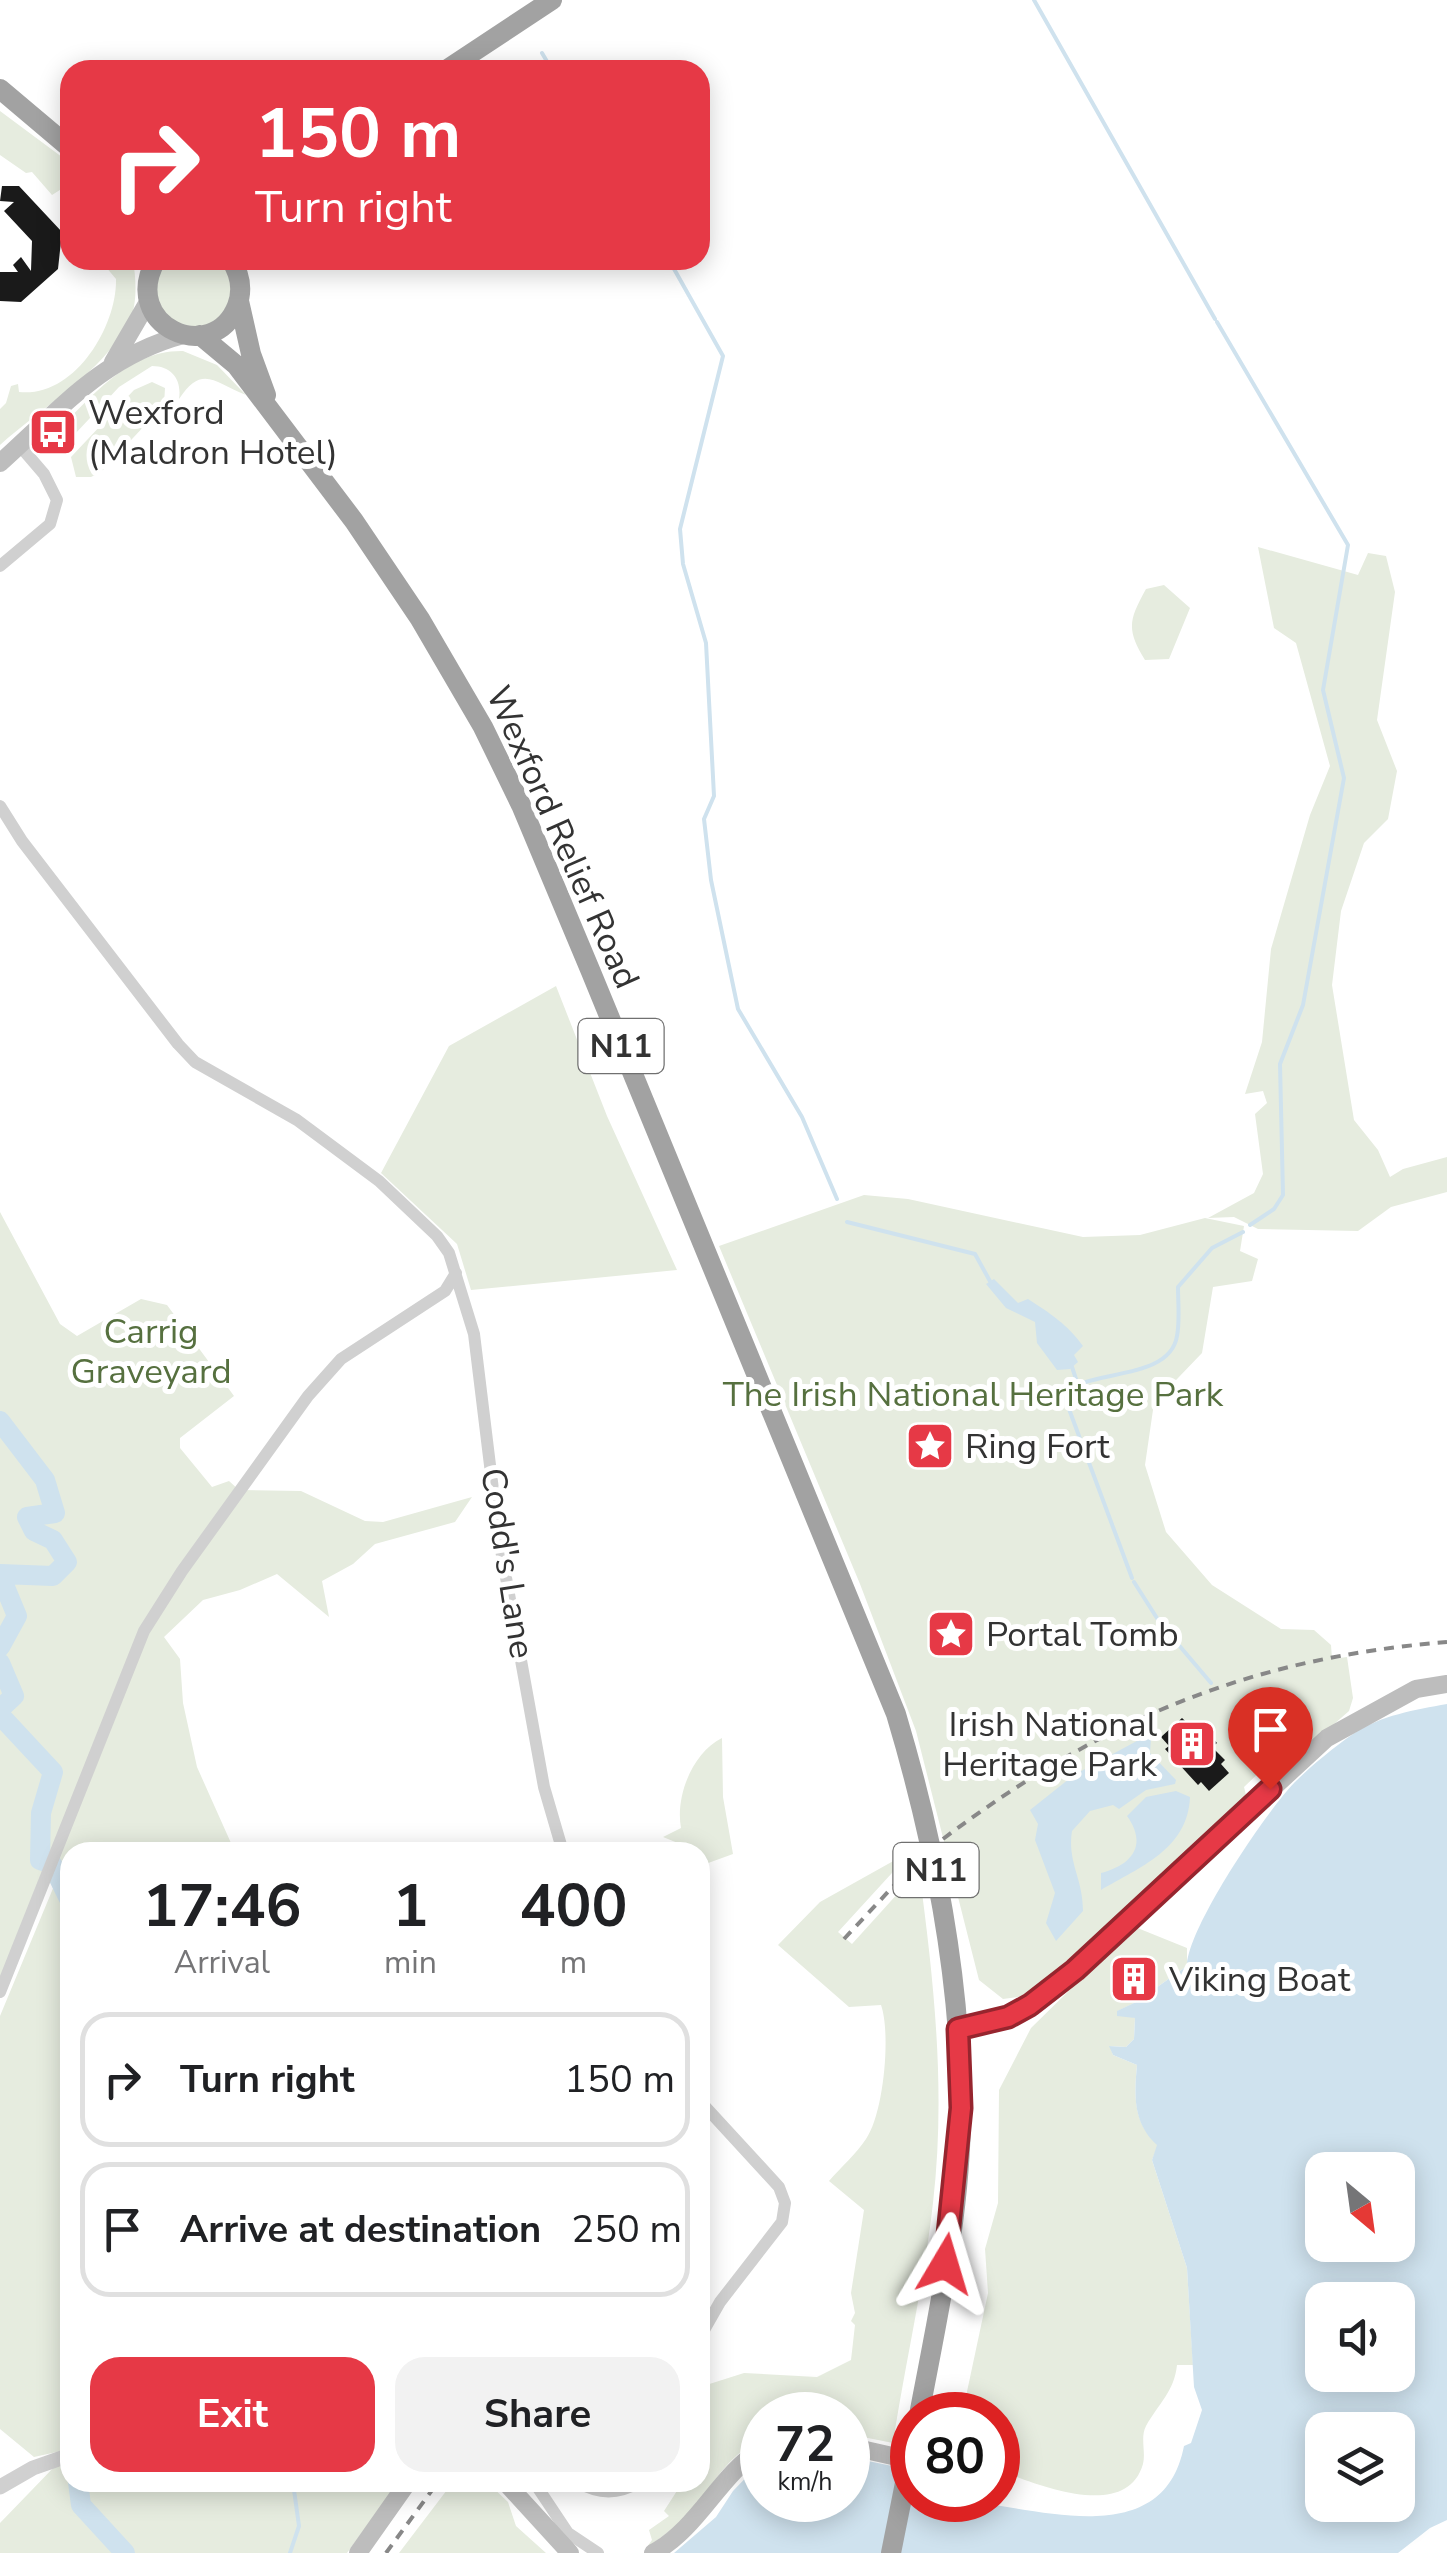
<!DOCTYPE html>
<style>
:root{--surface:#fff;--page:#f2f2f2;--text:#202124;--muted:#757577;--line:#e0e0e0;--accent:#e63946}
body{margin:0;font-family:"Nunito Sans",sans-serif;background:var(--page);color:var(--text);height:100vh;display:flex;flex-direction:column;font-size:38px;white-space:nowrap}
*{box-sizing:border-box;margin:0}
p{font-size:32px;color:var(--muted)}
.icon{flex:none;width:55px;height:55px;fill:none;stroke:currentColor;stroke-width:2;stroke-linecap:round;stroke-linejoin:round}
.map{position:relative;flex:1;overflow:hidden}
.sheet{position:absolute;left:60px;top:1842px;width:650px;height:650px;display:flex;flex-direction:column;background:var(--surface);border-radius:30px;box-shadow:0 5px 25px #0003}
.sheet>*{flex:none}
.top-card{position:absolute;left:60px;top:60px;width:650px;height:210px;border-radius:30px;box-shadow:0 5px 25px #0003;background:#e63946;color:#fff;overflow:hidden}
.needle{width:65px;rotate:151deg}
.buttons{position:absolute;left:1305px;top:2152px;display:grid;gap:20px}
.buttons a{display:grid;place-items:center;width:110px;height:110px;border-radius:20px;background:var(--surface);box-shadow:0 5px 25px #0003;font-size:50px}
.speed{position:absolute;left:740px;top:2392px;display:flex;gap:20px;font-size:50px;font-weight:700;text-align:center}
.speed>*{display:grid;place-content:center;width:130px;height:130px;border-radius:50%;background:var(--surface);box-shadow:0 5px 25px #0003;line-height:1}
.speed small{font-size:25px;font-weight:400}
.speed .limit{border:15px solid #d22;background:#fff;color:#111}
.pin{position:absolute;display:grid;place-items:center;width:85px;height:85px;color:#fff;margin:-102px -42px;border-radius:50% 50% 50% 0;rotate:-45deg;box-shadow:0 0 10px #0007}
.pin .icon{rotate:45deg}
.me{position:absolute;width:110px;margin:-55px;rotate:7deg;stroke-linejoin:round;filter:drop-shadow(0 0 8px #0008)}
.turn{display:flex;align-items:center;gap:35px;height:210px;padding:0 30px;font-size:45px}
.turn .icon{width:130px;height:130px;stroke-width:2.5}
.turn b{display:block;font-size:70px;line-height:85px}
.eta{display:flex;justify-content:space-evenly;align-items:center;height:170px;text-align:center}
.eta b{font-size:60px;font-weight:700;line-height:70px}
.button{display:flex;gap:20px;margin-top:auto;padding:20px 30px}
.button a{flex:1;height:115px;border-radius:30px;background:var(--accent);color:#fff;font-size:40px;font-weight:700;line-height:115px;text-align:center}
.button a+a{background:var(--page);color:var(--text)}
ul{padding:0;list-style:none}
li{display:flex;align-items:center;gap:30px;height:135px;margin:0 20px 15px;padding:0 10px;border:5px solid var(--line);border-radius:30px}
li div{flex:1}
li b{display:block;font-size:38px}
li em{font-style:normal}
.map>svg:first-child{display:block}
</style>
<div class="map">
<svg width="1447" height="2553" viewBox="0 0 1447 2553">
<rect width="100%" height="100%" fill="#fff"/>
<path fill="#e6ecdf" d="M0,111L70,163V193L63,188L52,195L32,172L26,173L0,155Z
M100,260H133C136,279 138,304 129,322C102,373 41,408 0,445V409L6,403L11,386L18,384L19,392C74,398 117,327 116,279Z
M167,260H222L233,277L229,310L203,329L170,321C156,301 148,280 167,260Z
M183,351L217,365L246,395C214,382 202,364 179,399C182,380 172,366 152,366L119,387L60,450L51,455L44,451L49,439C88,402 125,350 183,351Z
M152,382L165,388L164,405L101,472L91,477H76L71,457L134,390Z
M1258,547L1358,575L1368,553L1386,556L1395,592L1377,720L1397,771L1388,819L1364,843L1341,911L1332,985L1354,1120L1378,1150L1390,1177L1403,1169L1447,1157V1192L1391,1207L1358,1231L1258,1229L1234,1217L1208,1218L1254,1193L1263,1174L1255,1114L1267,1103L1263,1091L1245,1094L1262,1042L1271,949L1310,815L1330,766L1296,643L1274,628Z
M1164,585L1190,608L1169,659L1145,660C1126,629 1129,620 1146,589Z
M556,986L607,1116L677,1270L471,1290L457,1244L381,1173L449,1046Z
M864,1195L908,1199L1083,1237L1140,1235L1205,1218L1244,1226L1240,1251L1258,1259L1252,1281L1213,1287L1202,1353L1154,1403L1145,1465L1166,1532L1212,1585L1281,1629L1314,1630L1331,1645L1332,1659L1347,1657L1353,1698L1349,1711L1284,1768L1267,1765L1244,1787L1247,1799L1076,1954L1090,1970L1135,1927L1187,1948V1966L1136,2002L1118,2011L1135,2018L1134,2039L1126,2047L1110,2046L1113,2055L1137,2065C1134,2096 1133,2123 1158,2145L1152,2160L1187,2268L1193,2365H1177C1174,2392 1159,2403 1146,2426C1140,2437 1146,2452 1143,2464C1126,2523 1034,2483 998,2470V2415H962L988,2293L985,2249L998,2203L999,2090L1031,2028L1088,1972L1074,1956L1026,1996L1003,1999L979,1980L916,1731L860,1584L719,1246Z
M0,1212L60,1324L77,1336L141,1299L167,1305L234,1396L180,1438V1448L212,1487L229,1481L239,1490L301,1491L365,1521L383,1522L472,1497L455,1522L375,1544L353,1564L322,1581L329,1617L277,1574L240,1590L203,1600L164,1637L180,1659L183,1703L197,1767L235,1852H70V1900L53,1865L0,1993Z
M722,1738L723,1797L733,1854L700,1866V1852L663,1837L681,1828C675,1796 693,1752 722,1738Z
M913,1850L838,1932L852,1944L919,1870C934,1981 946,2091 933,2203C924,2283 905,2364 893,2443L848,2434V2415H762V2439C731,2453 716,2479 696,2506C683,2522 665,2535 647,2547L652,2540L649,2530L669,2516L664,2511L682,2483L700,2482V2447L710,2425L706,2421L700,2426V2387L744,2373L817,2377L851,2360L855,2325L851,2321L855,2313L851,2293L864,2210L829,2181C841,2167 856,2154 866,2139C884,2113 891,2033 881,2005L849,2007L778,1945L820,1902Z
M54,1886L70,1911V2449L34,2457L0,2429V2016Z
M70,2460V2482L398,2483L347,2553H0V2523L57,2464Z
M453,2482L488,2483L508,2502L516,2526L546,2553H399Z"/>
<path fill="#cfe2ee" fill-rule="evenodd" d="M994,1279L1018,1303L1028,1299C1051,1314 1067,1324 1083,1346L1074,1355L1078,1362L1070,1369L1057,1370L1037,1343L1035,1322L1006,1308L986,1284Z
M1447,1704V2520L1430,2528L1398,2553H674L716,2517L733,2491L762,2461V2500H848V2457L912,2470V2500C928,2500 944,2498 959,2500C1039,2508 1163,2553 1184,2446L1191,2443L1202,2410L1194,2387L1187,2268L1152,2160L1157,2145C1133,2123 1134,2096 1137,2065L1113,2055L1109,2046L1126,2047L1134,2039L1135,2018L1117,2016V2011L1136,2002L1187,1966C1187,1929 1266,1812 1294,1783C1311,1766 1333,1748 1353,1734C1381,1715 1415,1710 1447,1704ZM1322,2170H1398V2245H1322ZM1322,2300H1398V2375H1322ZM1322,2430H1398V2505H1322Z
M1146,1736L1151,1738L1150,1753L1176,1780L1175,1784L1146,1790L1119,1809L1113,1805L1090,1811L1072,1831C1067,1862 1083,1878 1083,1911L1056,1941L1046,1923L1055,1893L1035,1840L1038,1824L1030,1810L1074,1775Z
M1176,1791L1190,1797C1188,1849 1140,1867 1101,1890V1873C1132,1865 1148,1845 1127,1816L1146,1797Z"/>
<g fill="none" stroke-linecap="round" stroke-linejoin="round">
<path stroke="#cfe2ee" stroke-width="4" d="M1034,0L1215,319
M542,53L552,70
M669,260L723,356L680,529L683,564L706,643L714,796L704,819L711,880L738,1009L802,1117L837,1199
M1217,322L1348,545L1323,690L1344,778L1303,1005L1280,1064L1283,1195L1274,1209L1250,1225
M847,1222L975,1254L991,1283
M1072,1367L1076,1379
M1083,1383C1111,1372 1171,1374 1177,1336C1180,1321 1178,1303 1178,1287L1212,1248L1243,1232
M1076,1385L1063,1393L1132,1578
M1134,1582L1162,1626
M1166,1630L1211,1683
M290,2553L299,2526L294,2490L303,2482"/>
<path stroke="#cfe2ee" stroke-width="20" d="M0,1421L45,1480L55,1513L27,1517L34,1531L53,1540L67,1562L53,1576L0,1574
M0,1575L17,1616L0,1647
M0,1663L14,1696L0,1709
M0,1715L53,1772L41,1813L40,1860L52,1864L70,1901
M78,2482L81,2505L125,2553"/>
</g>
<path fill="#1a1a1a" d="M2,186H19L62,232L58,269L21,302L0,301V272H18L13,265L21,257L31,271L32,241L4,211L14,202L0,201Z
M1182,1718L1204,1739L1209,1734L1217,1743L1212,1747L1225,1760L1221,1764L1229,1773L1209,1791L1201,1782L1198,1785L1165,1749L1169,1746L1161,1737Z"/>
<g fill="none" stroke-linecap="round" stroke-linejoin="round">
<path stroke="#d0d0d0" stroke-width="12" d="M0,566L50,524L57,500L44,474L20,446
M0,806L22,841L178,1044L195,1062L297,1120L379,1181L437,1236L449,1253L474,1334L499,1539L544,1787L563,1852
M0,1992L144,1631L182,1571L308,1396L341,1359L445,1291L456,1273
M700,2101L779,2187L785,2203L782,2222L720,2302L700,2337
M534,2482L568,2533L598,2553
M578,2482C599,2495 618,2495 639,2482"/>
<path stroke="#d0d0d0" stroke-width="15" d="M0,2487L33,2468L70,2455"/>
<path stroke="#bdbdbd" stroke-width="18" d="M113,362L148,302
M0,463C59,410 104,356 183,335
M958,2029L1008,2017L1075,1970L1327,1738L1416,1689L1447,1684
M848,2446L910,2460
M505,2482L570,2553
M358,2553L408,2482
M653,2553C700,2527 718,2476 762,2448"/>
<path stroke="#a2a2a2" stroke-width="20" d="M446,70L552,0
M0,89L70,148
M156,260C119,326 213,367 237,306C243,290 240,274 231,260
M239,301L251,354L266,395
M200,335L236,365L354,521L420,619L483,727L521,805L591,972L896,1714C934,1841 960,1971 961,2105C962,2208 938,2314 919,2415
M891,2553L912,2448"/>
<path stroke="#888" stroke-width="4" stroke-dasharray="10 8" stroke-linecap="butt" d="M943,1839C1101,1720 1249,1658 1447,1642
M844,1939L915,1863
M386,2553L438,2482"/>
</g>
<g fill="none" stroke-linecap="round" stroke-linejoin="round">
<g stroke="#96252e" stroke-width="25">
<path id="route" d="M945,2264L961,2108L958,2029L1008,2017L1030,2005L1075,1970L1270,1789"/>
</g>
<use href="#route" stroke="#e63946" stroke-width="18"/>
</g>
<defs>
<g id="bus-square" transform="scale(2.5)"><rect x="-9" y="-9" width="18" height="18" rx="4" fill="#e63946" stroke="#fff"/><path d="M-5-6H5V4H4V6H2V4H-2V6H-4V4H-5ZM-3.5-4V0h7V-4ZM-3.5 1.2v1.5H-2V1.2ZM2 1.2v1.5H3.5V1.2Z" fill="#fff"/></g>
<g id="sight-square" transform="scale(2.5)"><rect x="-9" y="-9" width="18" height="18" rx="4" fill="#e63946" stroke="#fff"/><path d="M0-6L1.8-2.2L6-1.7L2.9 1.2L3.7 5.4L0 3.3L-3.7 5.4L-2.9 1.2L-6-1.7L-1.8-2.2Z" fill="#fff"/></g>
<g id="building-square" transform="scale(2.5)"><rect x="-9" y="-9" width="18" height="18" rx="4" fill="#e63946" stroke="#fff"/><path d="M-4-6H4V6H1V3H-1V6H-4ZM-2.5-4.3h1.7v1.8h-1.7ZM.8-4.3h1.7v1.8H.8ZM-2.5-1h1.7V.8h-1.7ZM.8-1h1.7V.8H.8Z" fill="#fff"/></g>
</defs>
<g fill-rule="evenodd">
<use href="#bus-square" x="53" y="432"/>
<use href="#sight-square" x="930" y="1446"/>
<use href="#sight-square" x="951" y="1634"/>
<use href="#building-square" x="1192" y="1744"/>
<use href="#building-square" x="1134" y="1979"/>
</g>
<g text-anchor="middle" stroke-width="10" stroke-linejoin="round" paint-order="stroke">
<g fill="#fff" stroke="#707070" stroke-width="2.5">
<rect x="578.5" y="1019" width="85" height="54" rx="8"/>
<rect x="893.5" y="1843" width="85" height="54" rx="8"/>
</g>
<g font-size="32" font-weight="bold" fill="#333">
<text x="621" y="1057">N11</text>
<text x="936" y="1881">N11</text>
</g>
<g font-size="35" fill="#333" stroke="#fff" text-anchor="start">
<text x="88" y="424">Wexford<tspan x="88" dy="40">(Maldron Hotel)</tspan></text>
<text x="965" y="1458">Ring Fort</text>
<text x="986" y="1646">Portal Tomb</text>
<text x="1157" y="1736" text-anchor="end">Irish National<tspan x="1157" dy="40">Heritage Park</tspan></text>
<text x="1169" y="1991">Viking Boat</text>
</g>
<g font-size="35" fill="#333" stroke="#fff">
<text transform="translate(563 837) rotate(66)" y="12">Wexford Relief Road</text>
<text transform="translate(508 1563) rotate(81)" y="12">Codd's Lane</text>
</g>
<g font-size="35" fill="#56703f" stroke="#fff">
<text x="151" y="1343">Carrig<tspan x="151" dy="40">Graveyard</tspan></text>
<text x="973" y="1406">The Irish National Heritage Park</text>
</g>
</g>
</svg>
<div class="buttons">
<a><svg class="needle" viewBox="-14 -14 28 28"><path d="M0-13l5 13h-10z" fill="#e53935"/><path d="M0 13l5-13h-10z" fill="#757577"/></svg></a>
<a><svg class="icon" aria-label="sound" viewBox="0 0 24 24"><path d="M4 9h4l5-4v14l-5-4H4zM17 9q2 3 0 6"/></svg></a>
<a><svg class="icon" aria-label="layers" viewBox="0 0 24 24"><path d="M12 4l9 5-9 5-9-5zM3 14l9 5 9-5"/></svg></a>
</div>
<div class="speed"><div>72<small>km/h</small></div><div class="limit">80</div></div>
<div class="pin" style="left:1270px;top:1789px;background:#d93025"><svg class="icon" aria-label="arrive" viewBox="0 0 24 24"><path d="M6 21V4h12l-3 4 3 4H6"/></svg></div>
<svg class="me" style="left:945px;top:2264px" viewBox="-20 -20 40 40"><path d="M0-17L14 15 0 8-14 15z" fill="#e63946" stroke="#fff" stroke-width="4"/></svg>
<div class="top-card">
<div class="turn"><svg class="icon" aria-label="right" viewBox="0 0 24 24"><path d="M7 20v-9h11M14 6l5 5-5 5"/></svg><div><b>150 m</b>Turn right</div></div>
</div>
<section class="sheet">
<div class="eta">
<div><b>17:46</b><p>Arrival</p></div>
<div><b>1</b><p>min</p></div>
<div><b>400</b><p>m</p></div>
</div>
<ul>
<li><svg class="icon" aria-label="right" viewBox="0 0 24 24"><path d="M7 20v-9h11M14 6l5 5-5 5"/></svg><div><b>Turn right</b></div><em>150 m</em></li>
<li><svg class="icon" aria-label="arrive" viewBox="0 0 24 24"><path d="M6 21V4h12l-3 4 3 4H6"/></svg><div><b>Arrive at destination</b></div><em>250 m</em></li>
</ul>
<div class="button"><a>Exit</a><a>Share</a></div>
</section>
</div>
